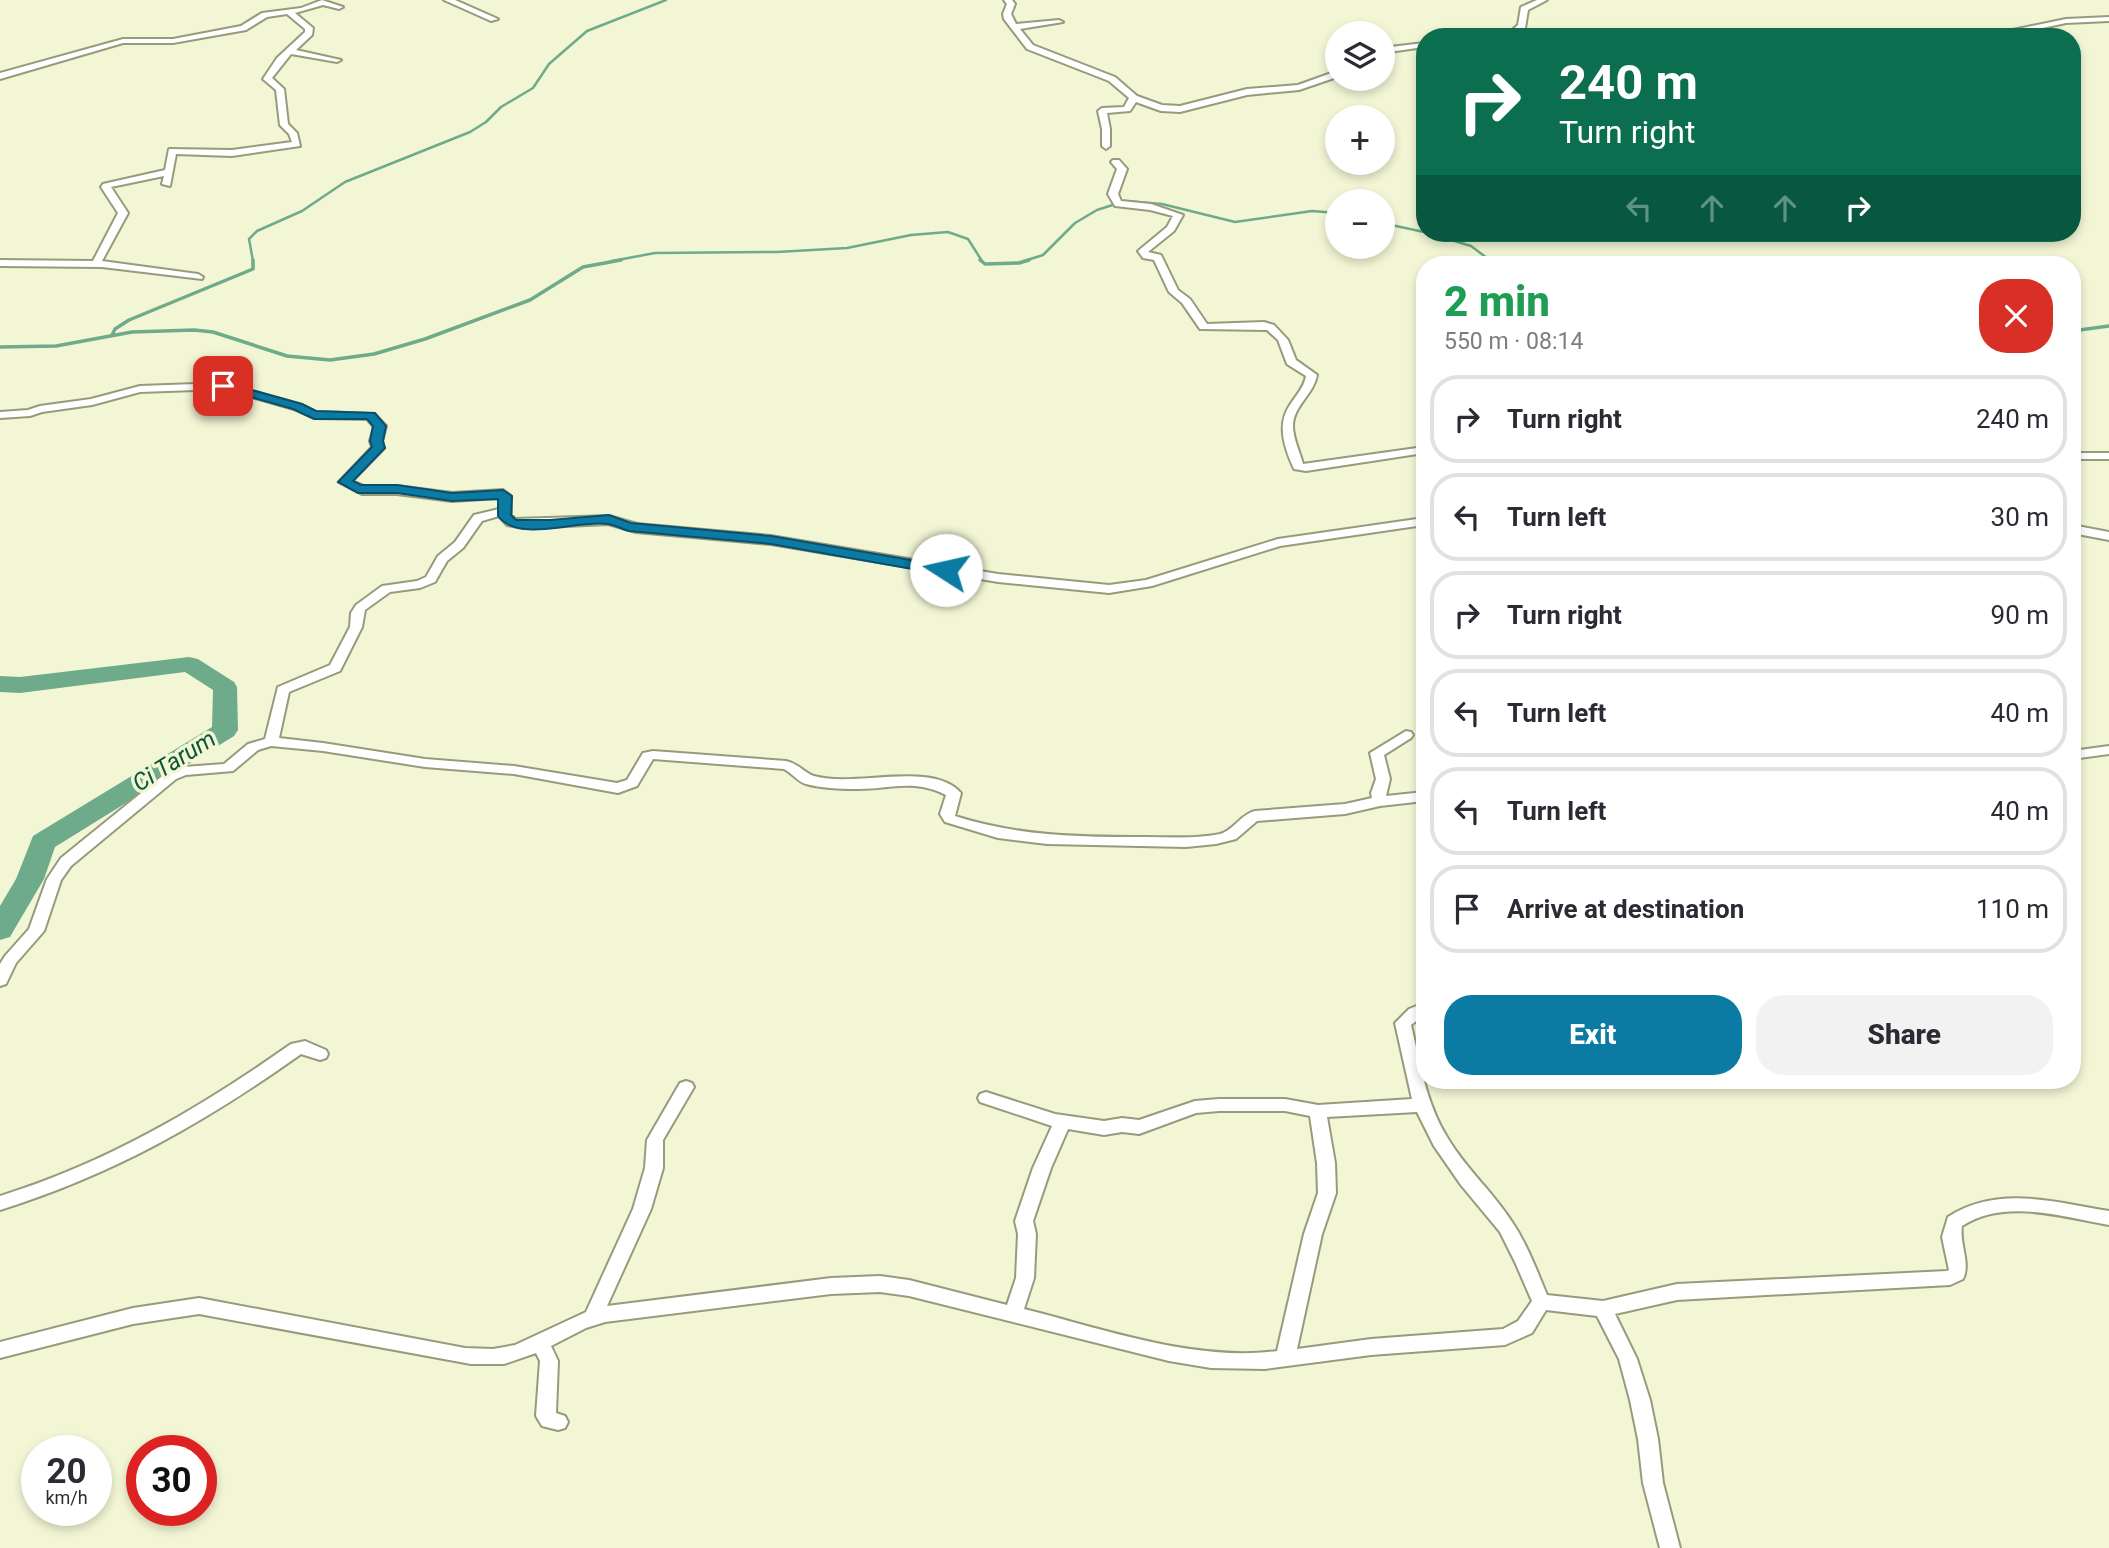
<!DOCTYPE html>
<meta charset="utf-8">
<style>
:root{--surface:#fff;--page:#f2f2f3;--text:#2b2b33;--muted:#7c7c81;--line:#e1e1e2;--accent:#0c7ba4}
body{margin:0;font-family:Roboto,sans-serif;background:var(--page);color:var(--text);height:100vh;display:flex;flex-direction:column;font-size:26px;white-space:nowrap}
*{box-sizing:border-box;margin:0}
p{font-size:23px;color:var(--muted)}
.icon{flex:none;width:38px;height:38px;fill:none;stroke:currentColor;stroke-width:2;stroke-linecap:round;stroke-linejoin:round}
.map{position:relative;flex:1;overflow:hidden}
.panel{position:absolute;left:1416px;top:256px;width:665px;height:833px;display:flex;flex-direction:column;background:var(--surface);border-radius:28px;box-shadow:0 4px 10px #0003}
.panel>*{flex:none}
.top-card{position:absolute;left:1416px;top:28px;width:665px;height:214px;border-radius:28px;box-shadow:0 4px 10px #0003;background:#0b6e4f;color:#fff;overflow:hidden}
.buttons{position:absolute;left:1325px;top:21px;display:grid;gap:14px}
.buttons a{display:grid;place-items:center;width:70px;height:70px;border-radius:50%;background:var(--surface);box-shadow:0 4px 10px #0003;font-size:35px}
.speed{position:absolute;left:21px;top:1435px;display:flex;gap:14px;font-size:35px;font-weight:700;text-align:center}
.speed>*{display:grid;place-content:center;width:91px;height:91px;border-radius:50%;background:var(--surface);box-shadow:0 4px 10px #0003;line-height:1}
.speed small{font-size:18px;font-weight:400}
.speed .limit{border:10px solid #d22;background:#fff;color:#111}
.pin{position:absolute;display:grid;place-items:center;width:60px;height:60px;color:#fff;margin:-30px;border-radius:14px;box-shadow:0 4px 10px #0006}
.me{position:absolute;width:77px;margin:-38px;rotate:280deg;stroke-linejoin:round;filter:drop-shadow(0 0 5px #0008)}
.turn{display:flex;align-items:center;gap:24px;height:147px;padding:0 28px;font-size:32px}
.turn .icon{width:91px;height:91px;stroke-width:2.5}
.turn b{display:block;font-size:49px;line-height:60px}
.lanes{display:flex;align-items:center;height:66px;padding:0 28px;background:#0003;justify-content:center;gap:35px;direction:ltr}
.lanes .off{opacity:.35}
.round{display:grid;place-items:center;flex:none;width:74px;height:74px;border-radius:28px;background:var(--page)}
.head{display:flex;align-items:center;justify-content:space-between;height:119px;padding:0 28px}
h1{font-size:42px;font-weight:800;line-height:52px;color:#1e9e55}
.cta{display:flex;gap:14px;margin-top:auto;padding:14px 28px}
.cta a{flex:1;height:80px;border-radius:28px;background:var(--accent);color:#fff;font-size:28px;font-weight:800;line-height:80px;text-align:center}
.cta a+a{background:var(--page);color:var(--text)}
ul{padding:0;list-style:none}
li{display:flex;align-items:center;gap:21px;height:88px;margin:0 14px 10px;padding:0 14px;border:4px solid var(--line);border-radius:28px}
li div{flex:1}
li b{display:block;font-size:26px}
li em{font-style:normal}
.map>svg:first-child{display:block}
</style>
<div class="map">
<svg width="2109" height="1548" viewBox="0 0 2109 1548">
<rect width="100%" height="100%" fill="#f3f6d5"/>
<g fill="none" stroke-linecap="round" stroke-linejoin="round">
<path stroke="#6eab8a" stroke-width="2.5" d="M1382,223L1424,232
M1428,233L1471,246L1491,261
M253,261L249,239L257,231L302,211L345,182L470,132L486,122L501,107L533,88L549,64L587,31L666,0
M612,261L655,253L777,252L847,248L911,235L948,232L968,239L982,261
M1024,261L1043,255L1075,223L1097,210L1125,201L1162,204L1235,222L1312,211L1337,213"/>
<path stroke="#6eab8a" stroke-width="3.5" d="M980,260L985,264L1019,263L1029,260
M1488,260L1494,264
M2072,331L2109,326
M112,335L115,329L129,320L253,269V260
M0,347L56,346L132,332L194,330L213,332L287,356L330,360L374,354L425,339L530,300L583,267L621,260"/>
<path fill="#6eab8a" fill-rule="evenodd" d="M189,657L198,659L234,682L237,687L238,730L234,736L55,847L44,879L14,930L10,937L0,940V906L16,879L33,836L212,727L213,690L185,672L20,693L0,692V676L20,677Z"/>
<g stroke="#979b7c" stroke-width="4">
<path id="minor" d="M322,0L343,7L339,9L323,5L295,13L313,28L312,35L296,50L341,60L337,62L291,54L272,78L284,89L288,124L297,133L300,146L232,156L176,154L170,186L162,184L164,176L111,187L128,213L102,261L198,274L203,277L202,279L102,267L0,266V260L93,261L118,213L101,187L103,184L165,170L169,149L232,150L292,142L289,134L280,125L276,90L263,79L277,58L305,32V29L287,14L267,17L246,30L173,43H123L0,79V73L123,39H173L241,26L262,13L301,8Z
M444,0H455L498,19L491,21Z
M1004,0H1012L1015,4L1011,14L1016,24L1059,20L1063,22L1020,29L1033,45L1115,77L1137,96L1162,105L1180,106L1247,89L1298,85L1337,71V77L1299,90L1247,95L1180,112L1161,111L1136,102L1130,111L1107,113L1110,129V146L1106,149L1102,146V129L1098,111L1102,108L1124,107L1129,98L1109,81L1027,49L1004,19L1003,14L1007,4Z
M1537,0H1547L1528,10L1525,28L1513,37H1504L1518,25L1521,7Z
M2109,17V21L2066,23L2001,37H1958L1962,35L1998,33L2066,19Z
M1424,43V47L1382,53V48Z
M1113,160H1119L1127,169L1118,194L1121,201L1151,204L1183,215L1174,231L1148,252L1161,255L1178,290L1190,299L1207,324L1264,322L1274,325L1288,340L1296,360L1317,375C1314,394 1293,406 1293,426C1293,439 1300,452 1303,464L1424,447V453L1306,471L1294,469C1285,449 1276,425 1290,405C1296,395 1304,388 1306,376L1287,364L1278,340L1267,330L1200,329L1182,303L1169,292L1154,260L1143,258L1138,251L1167,227L1173,216L1150,210L1115,206L1108,194L1117,169L1111,162Z
M223,383L302,405L316,412L374,414L386,426L382,441L384,448L352,481L364,486H397L452,493L503,490L511,496V515L515,519L609,516L637,524L771,536L998,574L1109,585L1146,580L1278,539L1424,518V525L1280,546L1152,586L1109,593L998,582L771,544L636,532L608,524L524,528L507,525L499,516L482,521L463,548L447,561L435,582L420,588L390,592L365,610L362,627L340,671L289,692L279,738L323,743L425,759L514,766L617,783L627,780L643,753L653,751L786,761C799,764 806,774 814,776C855,788 932,760 961,793L955,816C1017,836 1080,837 1145,837C1170,837 1195,839 1220,834C1234,830 1240,815 1255,811L1345,804L1372,798L1371,793L1376,779L1370,753L1406,731L1411,732L1413,735L1411,738L1384,755L1390,779L1386,796L1424,792V801L1380,806L1345,814L1257,821L1236,839L1216,844L1186,847L1047,844L998,838L945,822L940,814L946,795C913,778 889,790 855,789C840,789 820,788 806,784C798,782 792,773 784,769L653,759L637,786L618,793L514,774L425,767L323,751L271,746L258,750L233,771L186,775L176,779L71,866L61,880L44,931L16,963L6,984L0,986V964L5,956L29,929L47,879L61,858L166,773L184,767L224,764L248,744L265,739L278,687L330,665L350,627L351,613L356,605L382,586L417,581L426,577L438,556L455,542L474,515L499,509V498L452,501L397,494H362L339,482L372,447L370,441L374,427L367,419L314,418L294,409L223,389L140,392L92,405L42,412L30,416L0,418V412L28,410L40,406L91,399L140,386Z
M2072,453H2109V459H2072Z
M2072,525L2109,532V540L2072,533Z
M2109,746V754L2072,759V751Z
M1424,1003V1015L1411,1025C1420,1063 1426,1103 1447,1137C1465,1168 1493,1192 1512,1222C1527,1244 1537,1271 1547,1295L1603,1301L1677,1284L1947,1271L1949,1270L1942,1237L1948,1217C1998,1185 2054,1202 2109,1211V1225C2062,1217 2005,1198 1962,1226C1959,1244 1971,1263 1963,1279L1950,1285L1677,1300L1615,1314L1637,1359L1650,1400L1658,1439L1663,1483L1680,1548H1660L1643,1483L1638,1439L1630,1400L1619,1359L1597,1316L1546,1310L1532,1333L1505,1345L1371,1355L1265,1369L1211,1368L1169,1361L909,1296L880,1292L831,1294L605,1322L586,1328L551,1346L558,1361L556,1413L565,1416L568,1422L565,1428L558,1430L542,1426L536,1416L540,1361L536,1353L504,1364H471L199,1314L133,1324L0,1358V1342L133,1308L199,1298L465,1348L493,1349L515,1345L586,1312L633,1209L645,1168L647,1140L680,1083L686,1081L692,1083L694,1087L663,1140V1168L651,1209L607,1306L831,1278L880,1276L909,1280L1007,1305L1016,1278L1018,1234L1015,1221L1033,1168L1052,1126L980,1102L978,1098L980,1094L986,1092L1055,1114L1104,1121L1122,1118L1139,1120L1195,1101L1219,1099H1285L1318,1105L1412,1099L1395,1023L1409,1009ZM1219,1111H1285L1310,1116L1317,1163L1318,1193L1304,1234L1277,1351C1195,1362 1104,1329 1024,1309L1034,1278L1036,1234L1033,1221L1051,1168L1068,1129L1104,1135L1122,1132L1139,1134L1196,1113ZM1417,1112L1434,1146L1461,1185L1500,1232L1515,1262L1532,1301L1518,1321L1503,1329L1371,1339L1297,1349L1322,1234L1336,1193L1335,1163L1327,1117Z
M305,1041L326,1050L328,1054L326,1058L320,1060L301,1054C204,1123 114,1174 0,1210V1196C107,1163 200,1108 291,1044Z"/>
</g>
<use href="#minor" fill="#fff" fill-rule="evenodd"/>
</g>
<path fill="#0c7ba4" stroke="#08506b" stroke-width="2" d="M223,382L302,404L316,411L375,413L386,426L383,441L385,448L353,481L361,485H397L452,493L503,490L512,496L511,515L516,520H550L609,515L631,523L771,536L946,566L953,570L946,575L771,544L629,531C622,529 615,525 608,524C578,519 519,544 498,516V499L452,501L397,493H358L338,482L372,447L370,441L373,426L367,419H314L293,409L218,388L216,386Z"/>
<g text-anchor="middle" stroke-width="7" stroke-linejoin="round" paint-order="stroke">
<g font-size="24" font-style="italic" fill="#095738" stroke="#f3f6d5">
<text transform="translate(174 761) rotate(-32)" y="8">Ci Tarum</text>
</g>
</g>
</svg>
<div class="buttons">
<a><svg class="icon" aria-label="layers" viewBox="0 0 24 24"><path d="M12 4l9 5-9 5-9-5zM3 14l9 5 9-5"/></svg></a>
<a>+</a>
<a>−</a>
</div>
<div class="speed"><div>20<small>km/h</small></div><div class="limit">30</div></div>
<div class="pin" style="left:223px;top:386px;background:#d93025"><svg class="icon" aria-label="arrive" viewBox="0 0 24 24"><path d="M6 21V4h12l-3 4 3 4H6"/></svg></div>
<svg class="me" style="left:946px;top:570px" viewBox="-20 -20 40 40"><circle r="19" fill="#fff"/><path d="M0-13L10 11 0 6-10 11z" fill="#0c7ba4"/></svg>
<div class="top-card">
<div class="turn"><svg class="icon" aria-label="right" viewBox="0 0 24 24"><path d="M7 20v-9h11M14 6l5 5-5 5"/></svg><div><b>240 m</b>Turn right</div></div>
<div class="lanes"><svg class="icon off" aria-label="left" viewBox="0 0 24 24"><path d="M17 20v-9H6M10 6l-5 5 5 5"/></svg><svg class="icon off" aria-label="ahead" viewBox="0 0 24 24"><path d="M12 20V5M6 11l6-6 6 6"/></svg><svg class="icon off" aria-label="ahead" viewBox="0 0 24 24"><path d="M12 20V5M6 11l6-6 6 6"/></svg><svg class="icon" aria-label="right" viewBox="0 0 24 24"><path d="M7 20v-9h11M14 6l5 5-5 5"/></svg></div>
</div>
<section class="panel">
<div class="head"><div><h1>2 min</h1><p>550 m · 08:14</p></div><a class="round" style="background:#d93025;color:#fff"><svg class="icon" aria-label="close" viewBox="0 0 24 24"><path d="M6 6l12 12M18 6L6 18"/></svg></a></div>
<ul>
<li><svg class="icon" aria-label="right" viewBox="0 0 24 24"><path d="M7 20v-9h11M14 6l5 5-5 5"/></svg><div><b>Turn right</b></div><em>240 m</em></li>
<li><svg class="icon" aria-label="left" viewBox="0 0 24 24"><path d="M17 20v-9H6M10 6l-5 5 5 5"/></svg><div><b>Turn left</b></div><em>30 m</em></li>
<li><svg class="icon" aria-label="right" viewBox="0 0 24 24"><path d="M7 20v-9h11M14 6l5 5-5 5"/></svg><div><b>Turn right</b></div><em>90 m</em></li>
<li><svg class="icon" aria-label="left" viewBox="0 0 24 24"><path d="M17 20v-9H6M10 6l-5 5 5 5"/></svg><div><b>Turn left</b></div><em>40 m</em></li>
<li><svg class="icon" aria-label="left" viewBox="0 0 24 24"><path d="M17 20v-9H6M10 6l-5 5 5 5"/></svg><div><b>Turn left</b></div><em>40 m</em></li>
<li><svg class="icon" aria-label="arrive" viewBox="0 0 24 24"><path d="M6 21V4h12l-3 4 3 4H6"/></svg><div><b>Arrive at destination</b></div><em>110 m</em></li>
</ul>
<div class="cta"><a>Exit</a><a>Share</a></div>
</section>
</div>
